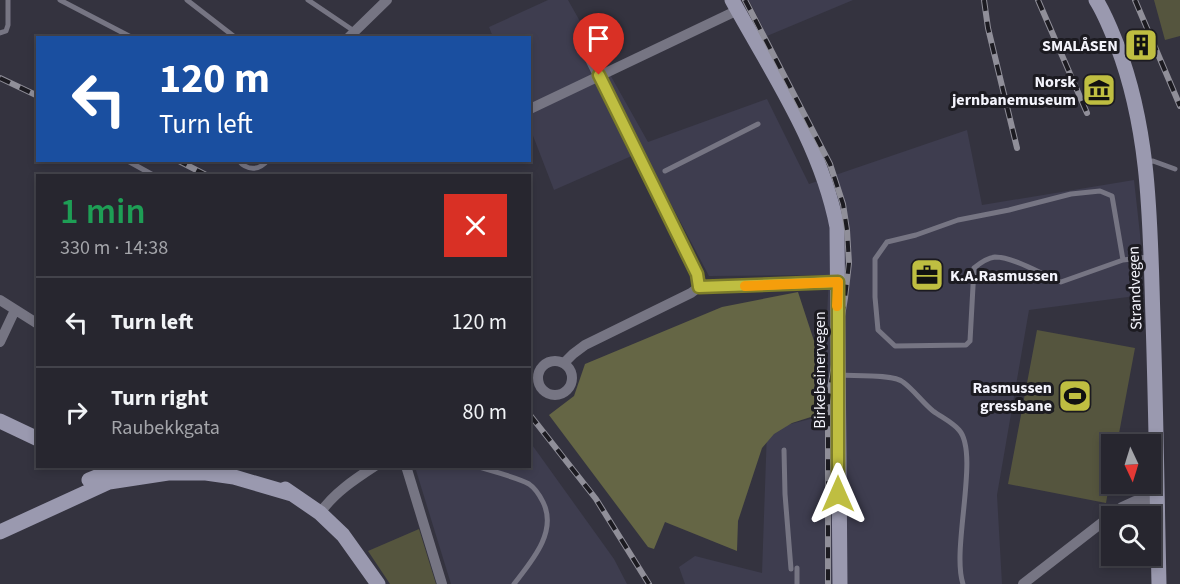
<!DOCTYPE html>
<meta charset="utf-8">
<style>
:root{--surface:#27262f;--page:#2f2e37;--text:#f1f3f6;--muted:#a4a5aa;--line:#43434b}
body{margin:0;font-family:"Source Sans 3",sans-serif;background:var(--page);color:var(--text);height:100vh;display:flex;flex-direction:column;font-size:22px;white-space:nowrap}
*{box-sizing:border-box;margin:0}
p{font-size:20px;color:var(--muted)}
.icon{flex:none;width:33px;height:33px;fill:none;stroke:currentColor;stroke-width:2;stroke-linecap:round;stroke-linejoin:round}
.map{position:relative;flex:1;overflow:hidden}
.sheet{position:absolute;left:36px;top:174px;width:495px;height:294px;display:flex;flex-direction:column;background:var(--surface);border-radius:0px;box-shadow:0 3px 9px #0003,0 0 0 2px var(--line)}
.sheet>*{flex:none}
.banner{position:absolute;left:36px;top:36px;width:495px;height:126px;border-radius:0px;box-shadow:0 3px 9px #0003,0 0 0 2px var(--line);background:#1a4fa0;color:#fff;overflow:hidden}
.needle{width:39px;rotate:176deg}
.fabs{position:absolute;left:1101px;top:434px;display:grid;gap:12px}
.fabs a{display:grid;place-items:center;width:60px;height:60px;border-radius:0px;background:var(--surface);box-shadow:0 3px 9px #0003,0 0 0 2px var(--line);font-size:30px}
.pin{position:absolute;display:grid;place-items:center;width:51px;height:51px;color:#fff;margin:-62px -26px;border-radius:50% 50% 50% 0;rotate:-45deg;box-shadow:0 0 6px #0007}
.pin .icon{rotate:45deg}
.me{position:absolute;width:66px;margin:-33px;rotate:0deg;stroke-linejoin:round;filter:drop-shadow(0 0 4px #0008)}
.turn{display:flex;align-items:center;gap:21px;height:126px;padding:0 24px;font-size:27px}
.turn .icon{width:78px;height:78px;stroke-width:2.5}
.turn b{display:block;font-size:42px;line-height:51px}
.round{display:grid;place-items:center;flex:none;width:63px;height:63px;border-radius:0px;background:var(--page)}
.head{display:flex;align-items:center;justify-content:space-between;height:102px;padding:0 24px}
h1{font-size:36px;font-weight:600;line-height:45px;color:#1e9e55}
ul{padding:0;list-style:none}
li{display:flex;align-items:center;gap:18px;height:90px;padding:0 24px;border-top:2px solid var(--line)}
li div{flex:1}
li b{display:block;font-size:22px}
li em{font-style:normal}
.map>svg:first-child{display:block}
</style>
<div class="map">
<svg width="1180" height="584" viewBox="0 0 1180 584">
<rect width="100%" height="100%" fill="#34333f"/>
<path fill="#3e3d4f" d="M548,0H568L648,142L767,99L809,184L967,130L982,205L1134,180L1140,234L1143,295L1029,310L997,495L1002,584H685L679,567L695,556L762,573L767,430L822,416L829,275L709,276L643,151L554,190L530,128V38L493,37L489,27Z
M749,0H853L767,36Z
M530,442L614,559L627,584H451L415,467L530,466Z"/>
<path fill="#55553e" d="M1154,0H1180V36L1165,40Z
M1037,330L1135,348L1117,444H1112L1111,474L1106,503L1008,484Z
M419,529L436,584H390L368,551Z"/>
<path fill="#656645" d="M798,292L815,344L814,416L792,423L774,434L762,448L738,521L737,551L665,522L654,549L648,547L549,415L574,396L585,364L722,307Z"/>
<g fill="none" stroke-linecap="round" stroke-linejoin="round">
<path stroke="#767583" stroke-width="5" d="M60,0L131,37
M187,0L236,38
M308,0L354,31
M0,33L6,31L8,25V0
M126,160L155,176
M238,160C247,171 259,171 268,160
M1146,162L1153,161L1175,169
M665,171L758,124
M1123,260L1112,196L1100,191L1071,194L1009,210L958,220L916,235L887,242L875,259V297L878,330L895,346L966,345L970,341L974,268C980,263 987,258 995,257C1014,257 1043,275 1061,282L1123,260L1148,257
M840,375C854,376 894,374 903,382C914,390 922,402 933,411C941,417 952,422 959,430C980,453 951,549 963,584
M784,450L785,494L791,569
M476,466C490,471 517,477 529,484C535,488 540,496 543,502C558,532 531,562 514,584
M797,584V568"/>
<path stroke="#767583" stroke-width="10" d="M348,38L387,0
M586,51L697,274L699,287
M530,109L738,10
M0,300L38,324
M0,342L15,310
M538 378a17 17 0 1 1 34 0a17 17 0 1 1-34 0Z
M564,363L573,354L585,345L691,293L699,287L838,282
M406,466L442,584
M320,513C334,493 355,479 375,466
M1023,584L1122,507L1135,501L1157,499"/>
<path stroke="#9a99af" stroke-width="15" d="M732,0C772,73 821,144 837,227L840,584
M1096,0C1105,14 1111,30 1117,45C1151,133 1150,227 1153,320C1156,408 1157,496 1159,584
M0,421L38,439
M89,480L114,470L135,466
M285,489L320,513L343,535L378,584
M0,532L109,482L168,473H206L234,477L292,494"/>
<g stroke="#908f99" stroke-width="6">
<path id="rail" d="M745,0L830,164L843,204L847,230L849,263L845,298L828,401V584
M984,0L988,28L1017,148
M1038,0L1087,113
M1135,0L1180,106
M0,78L38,96
M177,160L208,176
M530,415L596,499L649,584"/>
</g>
<use href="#rail" stroke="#1c1b21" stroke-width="4" stroke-dasharray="11" stroke-linecap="butt"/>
</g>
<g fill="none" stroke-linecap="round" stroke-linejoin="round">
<g stroke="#7c7c2a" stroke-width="15">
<path id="route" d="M599,75L697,274L699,287L838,282V494"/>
</g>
<use href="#route" stroke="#bfbe41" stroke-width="10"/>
<path stroke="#f59e0b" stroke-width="10" d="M745,286L838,282L837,306"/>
</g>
<defs>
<g id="building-square" transform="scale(1.725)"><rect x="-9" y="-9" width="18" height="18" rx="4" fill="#bfbe41" stroke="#1c1b21"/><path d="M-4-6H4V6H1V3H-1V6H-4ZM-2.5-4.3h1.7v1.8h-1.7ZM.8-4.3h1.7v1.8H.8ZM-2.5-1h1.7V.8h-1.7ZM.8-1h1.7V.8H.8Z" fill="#111"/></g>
<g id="museum-square" transform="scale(1.725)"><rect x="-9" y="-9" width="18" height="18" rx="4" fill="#bfbe41" stroke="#1c1b21"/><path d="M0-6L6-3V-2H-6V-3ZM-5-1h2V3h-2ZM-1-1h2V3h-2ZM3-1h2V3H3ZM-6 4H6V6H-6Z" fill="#111"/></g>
<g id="office-square" transform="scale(1.725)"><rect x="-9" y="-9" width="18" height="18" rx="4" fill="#bfbe41" stroke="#1c1b21"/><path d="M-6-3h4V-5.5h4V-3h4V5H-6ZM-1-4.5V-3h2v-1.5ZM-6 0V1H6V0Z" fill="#111"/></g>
<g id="stadium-square" transform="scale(1.725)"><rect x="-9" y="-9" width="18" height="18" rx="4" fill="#bfbe41" stroke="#1c1b21"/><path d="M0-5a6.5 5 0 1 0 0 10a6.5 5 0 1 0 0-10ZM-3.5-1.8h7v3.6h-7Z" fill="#111"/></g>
</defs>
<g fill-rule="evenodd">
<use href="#building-square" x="1141" y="45"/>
<use href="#museum-square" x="1099" y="90"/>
<use href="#office-square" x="927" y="275"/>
<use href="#stadium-square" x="1075" y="396"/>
</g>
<g text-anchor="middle" stroke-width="6" stroke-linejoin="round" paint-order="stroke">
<g font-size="16" font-weight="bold" fill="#f4f4fc" stroke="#1c1b21" text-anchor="end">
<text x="1118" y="51">SMALÅSEN</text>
<text x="1076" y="87">Norsk<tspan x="1076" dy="18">jernbanemuseum</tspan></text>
<text x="950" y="281" text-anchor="start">K.A.Rasmussen</text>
<text x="1052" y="393">Rasmussen<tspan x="1052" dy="18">gressbane</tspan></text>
</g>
<g font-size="16" fill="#f4f4fc" stroke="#1c1b21">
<text transform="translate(1134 288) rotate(-92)" y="6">Strandvegen</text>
<text transform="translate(819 370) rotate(-90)" y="6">Birkebeinervegen</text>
</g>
</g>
</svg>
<div class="fabs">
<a><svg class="needle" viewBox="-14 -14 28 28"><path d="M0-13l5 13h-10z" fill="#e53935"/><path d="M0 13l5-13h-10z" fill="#a4a5aa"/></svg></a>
<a><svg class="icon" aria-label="search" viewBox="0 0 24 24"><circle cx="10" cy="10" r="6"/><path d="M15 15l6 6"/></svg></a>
</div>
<div class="pin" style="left:599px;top:75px;background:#d93025"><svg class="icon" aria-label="arrive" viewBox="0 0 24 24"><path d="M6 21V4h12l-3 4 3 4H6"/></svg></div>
<svg class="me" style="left:838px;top:494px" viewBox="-20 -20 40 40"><path d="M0-17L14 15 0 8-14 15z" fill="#bfbe41" stroke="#fff" stroke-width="4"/></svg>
<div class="banner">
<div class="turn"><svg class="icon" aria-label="left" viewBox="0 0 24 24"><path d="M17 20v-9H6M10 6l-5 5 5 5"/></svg><div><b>120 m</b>Turn left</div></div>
</div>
<section class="sheet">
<div class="head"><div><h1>1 min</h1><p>330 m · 14:38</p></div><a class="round" style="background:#d93025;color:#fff"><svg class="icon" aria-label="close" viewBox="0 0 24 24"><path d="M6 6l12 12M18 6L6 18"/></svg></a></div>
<ul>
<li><svg class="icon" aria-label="left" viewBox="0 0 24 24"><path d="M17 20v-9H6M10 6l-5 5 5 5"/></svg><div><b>Turn left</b></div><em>120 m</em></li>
<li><svg class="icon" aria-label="right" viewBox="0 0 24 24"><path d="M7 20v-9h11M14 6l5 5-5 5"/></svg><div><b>Turn right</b><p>Raubekkgata</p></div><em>80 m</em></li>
</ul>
</section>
</div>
